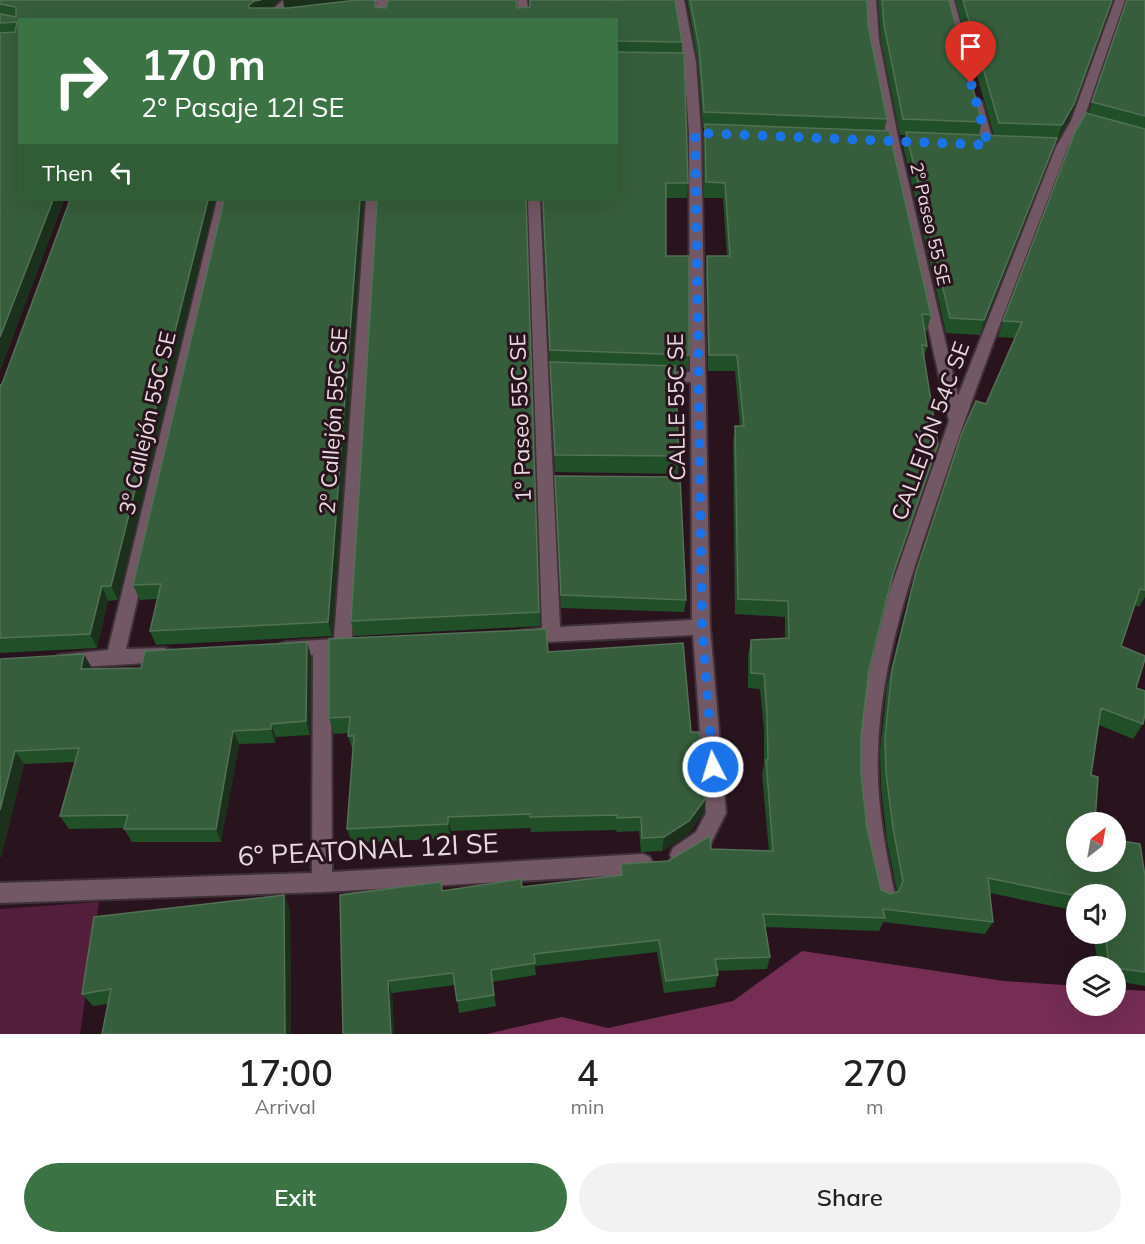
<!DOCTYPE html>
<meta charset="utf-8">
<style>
:root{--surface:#fff;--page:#f2f2f2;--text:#222;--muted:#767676;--accent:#3c7344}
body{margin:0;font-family:Mulish,sans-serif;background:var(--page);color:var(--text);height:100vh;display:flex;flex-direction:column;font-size:22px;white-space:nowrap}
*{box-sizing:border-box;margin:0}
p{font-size:20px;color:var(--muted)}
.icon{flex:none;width:33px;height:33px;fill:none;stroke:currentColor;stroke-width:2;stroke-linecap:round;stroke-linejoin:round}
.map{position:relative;height:1034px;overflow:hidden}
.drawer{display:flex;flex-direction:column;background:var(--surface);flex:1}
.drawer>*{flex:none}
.top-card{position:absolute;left:18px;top:18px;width:600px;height:183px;border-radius:0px;box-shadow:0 6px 24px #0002;background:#3c7344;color:#fff;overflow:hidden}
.needle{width:39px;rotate:31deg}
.controls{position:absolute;left:1066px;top:812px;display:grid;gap:12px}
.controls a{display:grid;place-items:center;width:60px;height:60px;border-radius:50%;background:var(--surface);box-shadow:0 6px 24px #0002;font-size:30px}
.pin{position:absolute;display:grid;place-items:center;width:51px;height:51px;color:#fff;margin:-62px -26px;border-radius:50% 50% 50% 0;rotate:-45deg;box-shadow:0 0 6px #0007}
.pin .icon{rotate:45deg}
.me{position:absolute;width:66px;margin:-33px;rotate:355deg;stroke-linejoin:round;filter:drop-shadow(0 0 4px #0008)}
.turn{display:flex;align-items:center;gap:21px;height:126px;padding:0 24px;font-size:27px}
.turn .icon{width:78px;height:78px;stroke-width:2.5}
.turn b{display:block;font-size:42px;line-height:51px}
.then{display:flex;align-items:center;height:57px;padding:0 24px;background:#0003;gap:12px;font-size:22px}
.eta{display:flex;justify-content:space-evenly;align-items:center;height:102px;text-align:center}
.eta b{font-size:36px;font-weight:600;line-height:42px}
.button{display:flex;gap:12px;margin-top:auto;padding:12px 24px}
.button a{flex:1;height:69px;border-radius:36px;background:var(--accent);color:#fff;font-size:24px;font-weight:600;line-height:69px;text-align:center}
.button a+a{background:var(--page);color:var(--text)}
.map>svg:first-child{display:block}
</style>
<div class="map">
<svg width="1145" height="1034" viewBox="0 0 1145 1034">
<rect width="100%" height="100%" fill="#29141e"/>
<path fill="#541f3c" d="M99,902L80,1034H0V909Z"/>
<path fill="#752d54" d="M802,951L1004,981L1077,986V1005H1116V989L1145,991V1034H486L562,1017L608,1028L733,1001Z"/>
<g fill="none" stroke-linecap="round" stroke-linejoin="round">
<g stroke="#403138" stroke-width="4">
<path id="service" d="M944,0H954L962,28L961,30H953L952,28Z
M976,98L982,102L994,145L992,148L988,149L982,145L970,102Z"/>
</g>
<g stroke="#403138" stroke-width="4">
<path id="minor" d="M283,0H294L273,20H261Z
M372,0H399L400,2C394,7 378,5 372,0Z
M517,0H527L529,20H519Z
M674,0H684L696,62L701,133L710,627L726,813L710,845L694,858L680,865L673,862L670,855L673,848L696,832L706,813L693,635L525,643L519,641L516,636L519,631L542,628L528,200H540L560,627L692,620L691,382L655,381L648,376L655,371L690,372L689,133L684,62Z
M866,0H876L879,40L899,142L958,396L1056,147L1071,121L1115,0H1125L1083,121L1068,147C1024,261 979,376 940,492C911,576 881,661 878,751C876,800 885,848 895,895L892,902L885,905L878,902L875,895L864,841L858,787V751L866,685L890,590L949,421L887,142L867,40Z
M217,200H229L126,649L164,648L170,650L173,655L170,660L164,662L64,668L58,665L55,660L58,655L108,650Z
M366,200H378L352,638L356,640L359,645L356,650L331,654L332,872L643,854L650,857L653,864L650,871L643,874L322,892L0,903V883L312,873L313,655L286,656L280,654L277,649L280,644L286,642L334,639Z"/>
</g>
<g stroke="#403138" stroke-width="4">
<path id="tertiary" d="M404,0H436L431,3L354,12L349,9L354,6Z"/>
</g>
<use href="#service" fill="#725864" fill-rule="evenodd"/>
<use href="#minor" fill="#725864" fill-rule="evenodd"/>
<use href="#tertiary" fill="#725864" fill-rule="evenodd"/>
</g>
<path fill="#204f28" d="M0,0H280L271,8H284L375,0L376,8H386L529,7V0H675L682,42V53L688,183L687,198H666V256L689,355L688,370L676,369L679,456L678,474L555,472L542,200H540H616V20H20V200H64L0,371Z
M687,0H867L868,25L887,119L884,130L931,315L927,331H925L927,346L924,358L938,444L891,580L869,670L861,736V773L867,828L881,890L890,894L897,892L887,841L881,787L880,751L887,685L911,588L962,433L986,404L1015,338L998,337L1003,321L1088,114L1127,0H1145V597L1139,607L1135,605L1121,646L1136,688L1143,724L1133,739L1099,725L1077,861L1145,876V986L1116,981V966H1098L1093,933H1116V894H1077V911L990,893L993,922L985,934L883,922L879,931L765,927L770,957L767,969L717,971L718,975L715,987L664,993L657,952L535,966L536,975L492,982L496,1006L459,1013L455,985L392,993L394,1034H343L443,891L522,887L621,875V864L668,861L711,849L769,851L762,774L764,765V729L760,689L748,688V655L751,640L785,638V617L735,614L733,442L735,426H740L735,371H708L706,272L707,256H727L723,198H704L703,139L704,128H703L698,62Z
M878,0H949L982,122L979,135H994L955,0H1113L1069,120L1057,141H1056L980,335L946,333L903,146L905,135H900L881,40Z
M70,200L118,600L108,601L97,648L0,653V385L2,384Z
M224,200H364L332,636L156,645L150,631L157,599L140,600L133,585Z
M377,200H526L540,626L354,636L351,621Z
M555,488L686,600L684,612L561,608Z
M307,642L311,656L310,735L276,737L275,743L239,744L221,842H132L124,829L125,828L69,829L60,816L75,762L24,764L1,857H0V659L92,668H141Z
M548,652L691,732L704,813L687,835L662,851L641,852L639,831L617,832L616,830L531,832L530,828L451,831L450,838L352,843L347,829L353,751L348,736L349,733L334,734L329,718Z
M284,895L290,909L291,1034H102L108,1004L93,1006L82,994Z"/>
<path fill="#1b311c" d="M261,0H280L264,14L251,20L248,6L254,1Z
M283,0H370L285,12Z
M1113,0L1069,120L1057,141L1062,125Z
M1057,138L1052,152L980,335L984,320Z
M53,200H64L0,371V337Z
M208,200H215L118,600L111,586Z
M360,200H364L332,636L328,622Z
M102,586L108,601L97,648L90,634Z
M307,642L311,656L310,735L306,721Z
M84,654L92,668L81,669Z
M271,724L276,737L275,743L271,729Z
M233,731L239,744L221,842L216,829Z
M15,751L24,764L1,857L0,856V810Z
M706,798L704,813L687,835L662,851L664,837Z
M448,817L451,831L450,838L448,824Z
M284,895L290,909L291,1034H285Z
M388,981L392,993L394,1034H391Z"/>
<path fill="#365e3c" stroke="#527155" stroke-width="1.5" d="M0,0H261L254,1L248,6L250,8H288L357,0H375V7L386,8L388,0H516L517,8L530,7V0H675L682,42L616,41V20H20V200H53L0,337V33L15,32L17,22L0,23V14L16,17V7L0,4Z
M690,0H867L868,25L887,119L704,112L699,47Z
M882,0H949L982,122L903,119L884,25Z
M963,0H1112L1074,104L1062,125L999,123Z
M1127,0H1145V116L1092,102Z
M616,52L684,53L688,183H666V256H689V355L550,350L543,200H616Z
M1086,113L1145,129V590L1140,589L1121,646L1145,656V659L1136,688L1145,691V714L1143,724L1101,708L1091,775L1098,777L1095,822H1077V861H1116V840L1140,844L1145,876V972L1116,968V966H1109L1105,933H1116V894H1077V896L988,878L993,922L883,909L885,918L763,914L770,957L715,959L718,975L666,981L659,940L534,954L535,963L491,970L494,995L457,1001L453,973L388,981L391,1034H343L340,895L441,882L442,891L521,879L522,887L622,875L621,864L668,861L710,836L711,849L773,851L766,760H768L767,714L764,674L751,673V640L789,638L788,601L738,599L735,426H744L737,355H709L707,256H730L725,183L706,182L705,124L889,131L931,315L922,314L927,346L922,345L938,444L893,574L869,670L861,736V773L867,828L881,890L890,894L899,891L903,881L893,828L886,773L885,737L892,670L916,572L962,433L976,401L986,404L1022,322L1003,321L1075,132Z
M906,132L1057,138L984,320L950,318Z
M70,200H208L111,586H102L90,634L0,638V385L2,384Z
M224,200H360L328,622L150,631L161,584L133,585Z
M377,200H526L539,612L351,621Z
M550,362L675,366L679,456L555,455Z
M555,476L680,477L686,600L561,595Z
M546,629L548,652L683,643L691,732H699L706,798L689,821L664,837L642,838L641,817L617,818V815L530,817V814L448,817V824L347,829L354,736H348L350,717L329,718V639Z
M307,642L306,721L271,724V729L233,731L216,829H124L128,815L60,816L79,748L15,751L0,810V659L84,654L81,669L141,668L145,651Z
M284,895L285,1034H102L111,989L82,994L94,917Z"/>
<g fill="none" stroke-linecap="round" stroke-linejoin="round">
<path stroke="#1a73e8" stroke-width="10" stroke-dasharray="0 18" d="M713,767L702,627L695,133L988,145L971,83"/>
</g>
<g text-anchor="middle" stroke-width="6" stroke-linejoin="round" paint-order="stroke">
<g font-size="18" fill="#e9d9e0" stroke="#29141e">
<text transform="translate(930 224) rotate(77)" y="6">2º Paseo 55 SE</text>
</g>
<g font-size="22" fill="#e9d9e0" stroke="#29141e">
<text transform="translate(676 407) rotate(-91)" y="8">CALLE 55C SE</text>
<text transform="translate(520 418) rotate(-92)" y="8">1º Paseo 55C SE</text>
<text transform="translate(333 421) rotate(-86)" y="8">2º Callejón 55C SE</text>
<text transform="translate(147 423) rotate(-77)" y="8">3º Callejón 55C SE</text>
<text transform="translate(930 431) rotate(-70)" y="8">CALLEJÓN 54C SE</text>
</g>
<g font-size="27" fill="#e9d9e0" stroke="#29141e">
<text transform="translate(368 850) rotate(-3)" y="9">6° PEATONAL 12I SE</text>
</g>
</g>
</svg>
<div class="controls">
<a><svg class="needle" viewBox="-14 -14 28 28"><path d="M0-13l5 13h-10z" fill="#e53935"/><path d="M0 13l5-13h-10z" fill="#767676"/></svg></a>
<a><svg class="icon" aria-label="sound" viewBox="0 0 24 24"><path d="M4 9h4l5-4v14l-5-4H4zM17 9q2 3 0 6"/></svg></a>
<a><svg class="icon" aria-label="layers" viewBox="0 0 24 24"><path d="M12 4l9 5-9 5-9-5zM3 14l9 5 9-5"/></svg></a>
</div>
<div class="pin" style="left:971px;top:83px;background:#d93025"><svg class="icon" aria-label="arrive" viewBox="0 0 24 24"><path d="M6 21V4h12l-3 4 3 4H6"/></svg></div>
<svg class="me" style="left:713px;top:767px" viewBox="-20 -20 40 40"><circle r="17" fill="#1a73e8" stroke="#fff" stroke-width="3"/><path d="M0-11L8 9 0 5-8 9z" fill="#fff"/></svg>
<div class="top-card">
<div class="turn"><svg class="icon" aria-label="right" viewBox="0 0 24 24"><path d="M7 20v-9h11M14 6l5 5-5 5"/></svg><div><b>170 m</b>2° Pasaje 12I SE</div></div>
<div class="then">Then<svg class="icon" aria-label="left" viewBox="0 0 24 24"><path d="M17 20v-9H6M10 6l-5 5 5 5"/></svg></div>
</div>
</div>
<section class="drawer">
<div class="eta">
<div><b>17:00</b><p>Arrival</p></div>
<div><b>4</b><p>min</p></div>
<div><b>270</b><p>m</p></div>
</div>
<div class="button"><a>Exit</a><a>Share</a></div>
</section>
